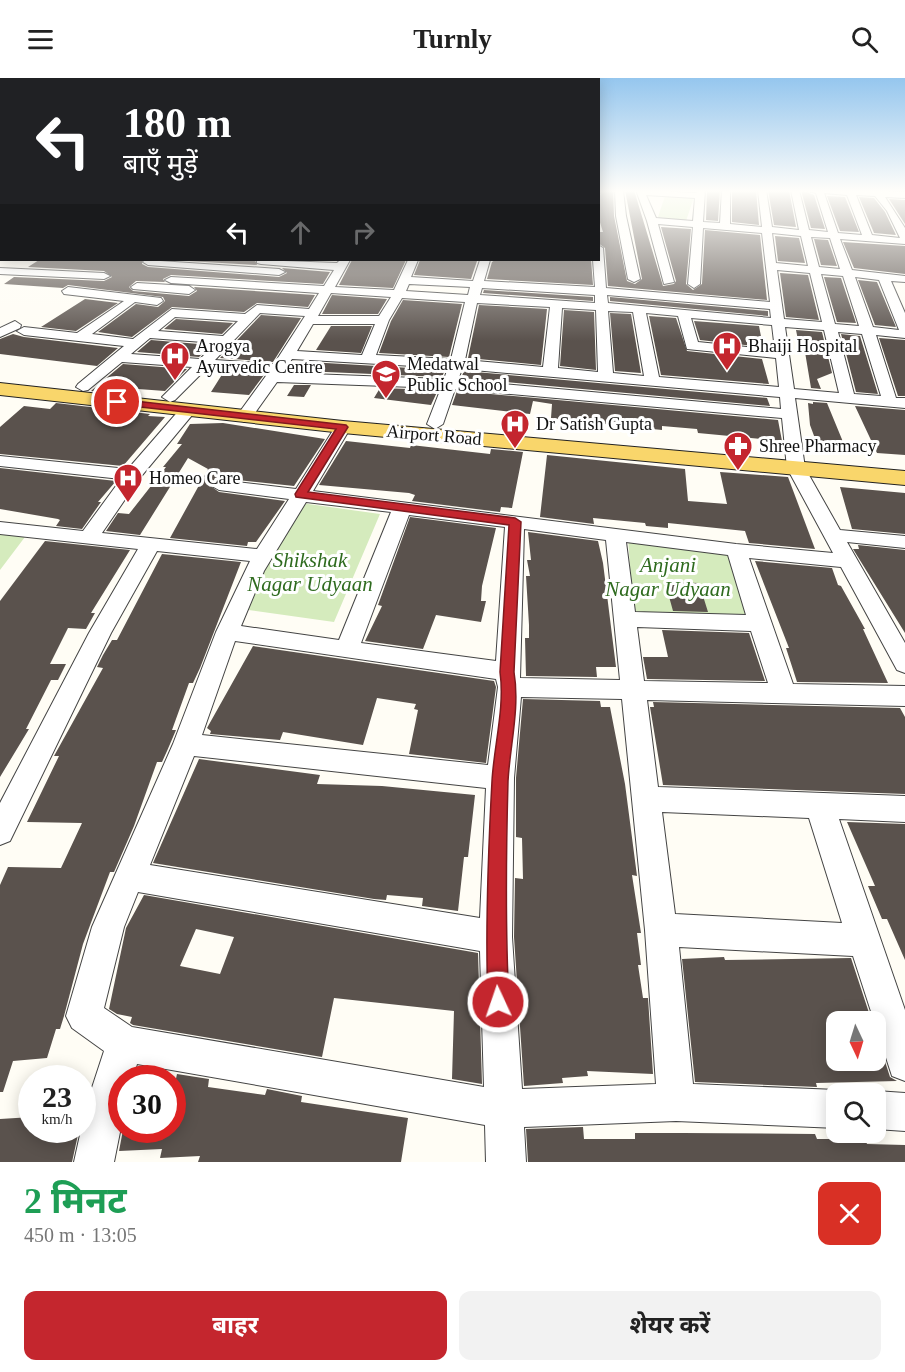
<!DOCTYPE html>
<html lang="hi">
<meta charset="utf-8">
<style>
:root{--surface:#fff;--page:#f2f2f2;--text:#222;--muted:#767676;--accent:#c4262e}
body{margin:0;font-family:"Times New Roman","Noto Sans Devanagari",serif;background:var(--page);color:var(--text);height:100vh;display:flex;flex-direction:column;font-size:22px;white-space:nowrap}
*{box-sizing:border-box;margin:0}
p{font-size:20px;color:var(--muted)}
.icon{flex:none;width:33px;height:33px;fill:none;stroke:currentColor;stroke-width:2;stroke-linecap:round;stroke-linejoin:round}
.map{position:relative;height:1084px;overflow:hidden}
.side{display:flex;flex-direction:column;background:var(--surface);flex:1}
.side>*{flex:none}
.top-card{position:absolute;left:0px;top:0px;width:600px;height:183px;box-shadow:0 3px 15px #0003;background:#202124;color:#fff;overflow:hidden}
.needle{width:39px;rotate:176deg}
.fabs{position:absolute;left:826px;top:933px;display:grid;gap:12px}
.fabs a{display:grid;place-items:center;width:60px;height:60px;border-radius:12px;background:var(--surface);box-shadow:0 3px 15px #0003;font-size:30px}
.speed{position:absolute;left:18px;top:987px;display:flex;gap:12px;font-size:30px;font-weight:700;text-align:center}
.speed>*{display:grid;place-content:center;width:78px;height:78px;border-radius:50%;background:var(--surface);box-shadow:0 3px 15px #0003;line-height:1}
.speed small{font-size:15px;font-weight:400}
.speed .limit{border:9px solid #d22;background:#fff;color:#111}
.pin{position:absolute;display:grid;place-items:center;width:51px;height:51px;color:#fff;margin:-26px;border:3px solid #fff;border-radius:50%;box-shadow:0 2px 6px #0007}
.me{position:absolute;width:66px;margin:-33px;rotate:357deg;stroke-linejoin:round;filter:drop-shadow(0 0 4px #0008)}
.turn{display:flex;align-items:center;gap:21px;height:126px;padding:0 24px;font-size:27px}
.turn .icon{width:78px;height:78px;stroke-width:2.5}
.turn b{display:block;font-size:42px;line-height:51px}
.lanes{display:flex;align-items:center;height:57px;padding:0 24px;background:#0003;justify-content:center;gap:30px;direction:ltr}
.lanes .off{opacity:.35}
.round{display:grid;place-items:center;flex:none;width:63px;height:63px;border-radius:12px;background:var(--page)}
.head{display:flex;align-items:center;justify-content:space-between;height:102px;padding:0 24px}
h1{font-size:36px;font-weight:700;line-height:45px;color:#1e9e55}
.primary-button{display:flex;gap:12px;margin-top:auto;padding:12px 24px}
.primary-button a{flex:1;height:69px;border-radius:12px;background:var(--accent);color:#fff;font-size:24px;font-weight:700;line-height:69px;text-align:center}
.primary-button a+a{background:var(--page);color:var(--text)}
header{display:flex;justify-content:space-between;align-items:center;height:78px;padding:0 24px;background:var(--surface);font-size:27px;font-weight:700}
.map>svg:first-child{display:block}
</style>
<header><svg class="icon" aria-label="menu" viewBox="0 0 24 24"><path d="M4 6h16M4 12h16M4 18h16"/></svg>Turnly<svg class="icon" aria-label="search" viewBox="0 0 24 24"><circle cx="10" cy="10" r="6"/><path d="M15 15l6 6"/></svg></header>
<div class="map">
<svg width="905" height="1084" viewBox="0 0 905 1084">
<rect width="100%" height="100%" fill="#fffdf5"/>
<path fill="#d5ebbd" d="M665,118L694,119L686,143L658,139Z
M301,425L380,436L334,544L241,531Z
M0,447L31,451L0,492Z
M628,459L725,469L747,538L633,536Z"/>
<path fill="#5a524d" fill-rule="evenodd" d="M606,112H613L614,138L627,203L635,206L642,201L625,112H634L663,208L674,206L676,203L661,149L691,151L686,206L693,212L702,206L705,152L760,157L767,222L608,208L605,170L598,165V154H603L598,138V119Z
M707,112H720L718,143L706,142Z
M732,112H756L759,147L732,144Z
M768,112H789L796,149L774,147Z
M801,112L814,117L825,151L811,150Z
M827,118L845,119L859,154L840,153Z
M859,119L874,120L885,134L896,157L874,155Z
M889,121L905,122V146Z
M775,158L799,160L805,185L778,183Z
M814,161L828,162L837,188L821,187Z
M843,164L905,168V196L854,190Z
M39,182H142V186L148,189L279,199L287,195L282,190L330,194L323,206L171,197L163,201L165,204L136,203L129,209L133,213L189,218L197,213L194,209L315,217L308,229L257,225L244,234L172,229L132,259L98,254L136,226L158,229L165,223L163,219L68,207L63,210L4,206L14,199L104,203L112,199L104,193L28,189Z
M171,182H255L257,187Z
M352,182H406L393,210L339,207Z
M420,182H460L477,183L471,201L414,197Z
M495,182H591L593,207L487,201L492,184Z
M780,195L808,197L819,242L786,239Z
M824,199L841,200L856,245L837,244Z
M858,202L877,204L896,249L875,247Z
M484,212L593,219V223L483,215Z
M332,217L387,221L378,236H322Z
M610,219L768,233V238L610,223Z
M85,221L118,225L76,253L41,249Z
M403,222L462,226L449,279L379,275L391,243Z
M479,227L547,231L541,287L468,280Z
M564,232L594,234L596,292L560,288Z
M610,235L631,236L641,295L615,293Z
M261,237L301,240L273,284L220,280Z
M649,238L676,240L687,273L762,281L769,306L661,297Z
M176,241L233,245L222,256L164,251Z
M694,243L759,248L763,269L700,262Z
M331,248H372L361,275L316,272Z
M796,252L822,254L832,295L817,301L821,311L811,310L805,274H802V267H799Z
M13,256L24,259L118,270L97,288L0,276V261Z
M841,256L860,258L878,316L856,314Z
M879,260L905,262V318H898Z
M151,262L211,267L199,279L137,274Z
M309,284L445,292L442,299L303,293Z
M123,286L187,291L165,313L138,311L137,318L91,313Z
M220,293L264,297L249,317L211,314L223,295Z
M464,293L767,320L770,328L461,300Z
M294,307H311L304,319L287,318Z
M380,310L438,312L431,327L374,320Z
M457,313L778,342L782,363L698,355L697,351L662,348V352L557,341L551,340L552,326L533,323L530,336L452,327Z
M813,324L827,325L848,376L820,374L810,347L808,325L813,326Z
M56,325L150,336L148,338L165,339L123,388L0,376V349L24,328L50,331Z
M855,328L905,332V377L877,375Z
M223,345L325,361L294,408L219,400L208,406L219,414L285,423L256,464H248L247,468L170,460L208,391L188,380L140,457L106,453L118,435L129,436L166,389H163L182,366H177L190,346Z
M346,363L410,370L411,367L490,376L491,371L523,374L512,430L501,429L500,434L412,423L415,417L409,415L319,407Z
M547,377L685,391L688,423L727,426L720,394L788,399L815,471L749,465L745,453L668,445V450L646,448L645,445L593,440L594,446L540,439Z
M0,390L116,403L98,424H101L82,451L56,448L60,442L58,441L0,431Z
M840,409L905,415V456L852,451Z
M410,439L496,450L482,508L481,523H486L481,544L436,537L423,571L365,563L382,528L378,527Z
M528,454L598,463L603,485L616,589H596L597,599L526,598L525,560H529V547L526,498H530L527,482H531Z
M45,463L130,472L91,535H95L86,551L68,550L50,586H66L58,602H51L26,651H29L0,699V523Z
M858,467L905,472V555L853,471H859Z
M162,476L241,484L200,590L193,605H189L172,652H176L167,673L162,684H157L134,748L114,794H110L83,866L64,938L60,951H56L47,980L13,983L3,1014H0V807L8,789L61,790L82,745L27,744L59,678H54L103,590L97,589L103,577L112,562H117Z
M755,483L832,490L838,507L841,508L865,551H863L888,605L797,604L786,570H789Z
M665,504L699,505L708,534L673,533Z
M662,552L749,555L765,603L647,601L643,579H668Z
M253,568L494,603L496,609L486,685L409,676L418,632L414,631L416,626L377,620L363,667L283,654L280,662L210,656L211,653L207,650Z
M523,621L600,623L601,629H610L625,706L637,798L632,797L641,855H637L641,887H638L643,920H648L653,996L587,993L588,998L562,1000L563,1005L524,1008L514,859L515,800L523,801L522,760L516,759V700Z
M653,624L900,630L905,639V716L663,707L650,629H654Z
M199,681L320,697L317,706L382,708L475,717L468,779H464L458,833L422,828L423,820L387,817L386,822L374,821L153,785Z
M847,744L905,746V882L887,841H882L868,808H875Z
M144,817L478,875L482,1006L452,1001L454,933L334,920L322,979L133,947L130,945L132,939L117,936L109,931L126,850ZM196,851L234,859L220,896L180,888Z
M724,879L725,882L851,880L872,944H837V982H876V956L890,999L897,1003L816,1005L817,1009L695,1004L682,881Z
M177,996L209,1001L208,1009L265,1017L267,1011L302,1018L301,1024L408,1040L401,1084H198L200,1078L160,1080L162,1071L119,1073L123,1052H172V1019Z
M32,1039V1052H79L72,1084H0V1041Z
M583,1049L584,1061H635V1055H682L815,1056L817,1061H865L867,1066L905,1067V1084H528L526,1051Z"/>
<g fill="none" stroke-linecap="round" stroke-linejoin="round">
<g stroke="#444" stroke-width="2">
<path id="minor" d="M598,112H604L598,117Z
M615,112H623L626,138L640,201L634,204L628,201L616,138Z
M636,112L696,115L697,112H705L703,144L720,145L722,112H730V146L762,149L758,112H766L772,149L799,152L791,112H799L809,152L828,154L816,115L804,112L905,114V120L885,119L905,150V166L840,161L852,192L905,198V204L891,203L905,235V260L876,257L896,320H905V330L795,320L805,390L840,452L905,458V470L847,464L905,565V595L897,592L841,489L749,480L793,606L905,608V628L647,622L658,709L905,718V744L839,741L905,932V1003L892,998L853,878L679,869L693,1006L837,1012L846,1016H837V1050L676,1043L524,1049L526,1084H486L485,1047L137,986L133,1000H122V1044L114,1084H74L87,1025L104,973L72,950L66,938L92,849L173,666L216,554L250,483L157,473L111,555L10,763L0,767V725L89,555L138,471L0,456V444L83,453L121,401L0,388V378L128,391L181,330H193L195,333L193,336L139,401L102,455L257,471L289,421L219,412L210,407L219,402L296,411L337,346L343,344L351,349L313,413L736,466L833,475L787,390L782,340L455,311L443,346L435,351L427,346L441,310L277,304L250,342L244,344L236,339L268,295L207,290L175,322L170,324L162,319L192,289L122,284L88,312L83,313L76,309L78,306L124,268L24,257L17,253L24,249L77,255L124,223L64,216L62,213L68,209L161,220L163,223L157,227L135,224L92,256L133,261L172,231L245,236L257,227L309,231L319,215L171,205L165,202L171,199L324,208L334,192L261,186L257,185V182L337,185L340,182H350L335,209L394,212L408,182H418L411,199L473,203L480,182H490L484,203L595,209L593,182H598V167L603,170L606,210L770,224L762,155L703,150L700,206L694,210L688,206L693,149L658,146L674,204L664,206L647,143ZM824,115L847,117L862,157L838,155ZM646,117L695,120L693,143L656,140ZM856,117L875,118L887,133L900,160L872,157ZM772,155L801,158L808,188L776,185ZM811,159L830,160L840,191L819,189ZM777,192L810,195L822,244L784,241ZM821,196L843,198L859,248L835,246ZM855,199L879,202L899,252L873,249ZM409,206L470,209L468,217L406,213ZM482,210L595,217V225L480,217ZM331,215L391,219L379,238H318ZM607,217L770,231L771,240L608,225ZM402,220L465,224L451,281L376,277L389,242ZM477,225L550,229L543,289L465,282ZM562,230L596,232L598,294L558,290ZM608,233L633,234L644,298L613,295ZM260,235L305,238L274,286L215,282ZM646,235L678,238L687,271L776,280L779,309L659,299ZM175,239L238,243L223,258L158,253ZM691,240L772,247L775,272L698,264ZM313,246H375L362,277L297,273ZM785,249L824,252L839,315L794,311ZM838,254L862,256L881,318L854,316ZM150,260L216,265L200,281L131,276ZM292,281L448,290L444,301L283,295ZM462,291L780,319L781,331L458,302ZM306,424L391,434L339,562L241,548L264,493ZM409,437L505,449L496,583L361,565ZM524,451L606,462L620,602L520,600ZM626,464L728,477L746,537L635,534ZM637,549L751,553L768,605L644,603ZM235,563L496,601L498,609L488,687L202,657ZM521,619L622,621L645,852L656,1006L522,1011L512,859L514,700ZM194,678L486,710L480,840L150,787ZM662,734L809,740L842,845L675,836ZM138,814L480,873L484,1009L132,949L104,930L124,849Z
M0,119L2,120V126L0,125Z
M0,137H2V143H0Z
M0,154H2L0,161Z
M145,182L279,191L285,194L279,197L148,187L143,184Z
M0,190L104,195L110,198L104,201L0,196Z
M137,205L189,208L195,212L189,216L133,211L131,209Z
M15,243L21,247L20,250L0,259V250Z
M876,1013L905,1015V1053L876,1051V1016H870Z"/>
</g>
<g stroke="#222" stroke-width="2">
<path id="major" d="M0,305L343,343L905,393V407L343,355L0,317Z"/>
</g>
<use href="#minor" fill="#fff" fill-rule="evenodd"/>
<use href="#major" fill="#f9d66b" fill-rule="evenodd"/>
</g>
<linearGradient id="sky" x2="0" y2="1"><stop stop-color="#95c6ee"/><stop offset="0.43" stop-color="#fffefa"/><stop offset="1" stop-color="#fffefa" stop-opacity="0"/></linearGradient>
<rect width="905" height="263" fill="url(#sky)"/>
<path fill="#c4262e" stroke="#7f191e" stroke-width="1.5" d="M117,321L346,347L348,349L308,414L515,440L521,444L514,594C520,630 510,667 508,703C506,777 505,850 509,924L506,931L498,934L491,931L488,924C485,850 488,777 492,703C494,667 505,630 500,594L509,447L296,419L295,416L336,351L114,326L112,324Z"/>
<defs>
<g id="hospital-pin" transform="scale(1.5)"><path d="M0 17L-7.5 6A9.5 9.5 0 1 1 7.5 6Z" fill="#c4262e" stroke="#fff"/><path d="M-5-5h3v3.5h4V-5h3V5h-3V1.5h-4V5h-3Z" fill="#fff"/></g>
<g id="school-pin" transform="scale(1.5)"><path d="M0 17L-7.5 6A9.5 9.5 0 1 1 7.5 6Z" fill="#c4262e" stroke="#fff"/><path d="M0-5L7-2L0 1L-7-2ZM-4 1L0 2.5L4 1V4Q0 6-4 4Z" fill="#fff"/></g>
<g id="pharmacy-pin" transform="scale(1.5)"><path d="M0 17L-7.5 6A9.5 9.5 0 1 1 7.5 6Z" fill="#c4262e" stroke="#fff"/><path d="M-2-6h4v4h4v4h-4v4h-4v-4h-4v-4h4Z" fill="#fff"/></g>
</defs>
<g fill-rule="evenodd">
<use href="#hospital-pin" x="727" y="268"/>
<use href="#hospital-pin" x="175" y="278"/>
<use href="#school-pin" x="386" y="296"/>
<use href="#hospital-pin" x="515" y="346"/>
<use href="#pharmacy-pin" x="738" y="368"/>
<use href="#hospital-pin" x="128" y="400"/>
</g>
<g text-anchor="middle" stroke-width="6" stroke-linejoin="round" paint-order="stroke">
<g font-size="18" fill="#111" stroke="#fff" text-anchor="start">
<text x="196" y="274">Arogya<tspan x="196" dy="21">Ayurvedic Centre</tspan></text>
<text x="748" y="274">Bhaiji Hospital</text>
<text x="407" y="292">Medatwal<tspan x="407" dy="21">Public School</tspan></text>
<text x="536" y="352">Dr Satish Gupta</text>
<text x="759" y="374">Shree Pharmacy</text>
<text x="149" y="406">Homeo Care</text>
</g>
<g font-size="18" fill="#111" stroke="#fff">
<text transform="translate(434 357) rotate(5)" y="6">Airport Road</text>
</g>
<g font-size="21" font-style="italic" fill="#2f6b1f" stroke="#fff">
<text x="310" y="489">Shikshak<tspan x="310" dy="24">Nagar Udyaan</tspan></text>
<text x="668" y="494">Anjani<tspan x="668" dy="24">Nagar Udyaan</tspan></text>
</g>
</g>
</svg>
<div class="fabs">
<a><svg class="needle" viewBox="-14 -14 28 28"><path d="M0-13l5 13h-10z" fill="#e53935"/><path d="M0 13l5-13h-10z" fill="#767676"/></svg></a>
<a><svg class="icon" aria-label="search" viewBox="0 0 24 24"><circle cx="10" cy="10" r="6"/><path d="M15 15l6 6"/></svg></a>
</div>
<div class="speed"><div>23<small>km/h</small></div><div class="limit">30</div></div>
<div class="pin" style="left:117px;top:324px;background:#d93025"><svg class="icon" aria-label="arrive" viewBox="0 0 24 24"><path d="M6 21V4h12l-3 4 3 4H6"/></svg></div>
<svg class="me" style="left:498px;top:924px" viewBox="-20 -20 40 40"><circle r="17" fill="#c4262e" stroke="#fff" stroke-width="3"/><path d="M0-11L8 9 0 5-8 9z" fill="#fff"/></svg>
<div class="top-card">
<div class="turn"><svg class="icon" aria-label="left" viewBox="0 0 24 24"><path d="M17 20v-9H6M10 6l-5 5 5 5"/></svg><div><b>180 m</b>बाएँ मुड़ें</div></div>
<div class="lanes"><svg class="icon" aria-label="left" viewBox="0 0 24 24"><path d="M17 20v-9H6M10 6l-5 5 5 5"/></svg><svg class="icon off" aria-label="ahead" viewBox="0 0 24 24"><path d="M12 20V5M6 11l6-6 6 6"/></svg><svg class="icon off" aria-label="right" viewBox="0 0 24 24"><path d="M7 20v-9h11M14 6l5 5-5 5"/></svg></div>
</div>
</div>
<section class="side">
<div class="head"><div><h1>2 मिनट</h1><p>450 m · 13:05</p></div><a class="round" style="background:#d93025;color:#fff"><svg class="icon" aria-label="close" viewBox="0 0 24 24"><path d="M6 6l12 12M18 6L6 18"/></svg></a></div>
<div class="primary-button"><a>बाहर</a><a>शेयर करें</a></div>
</section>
